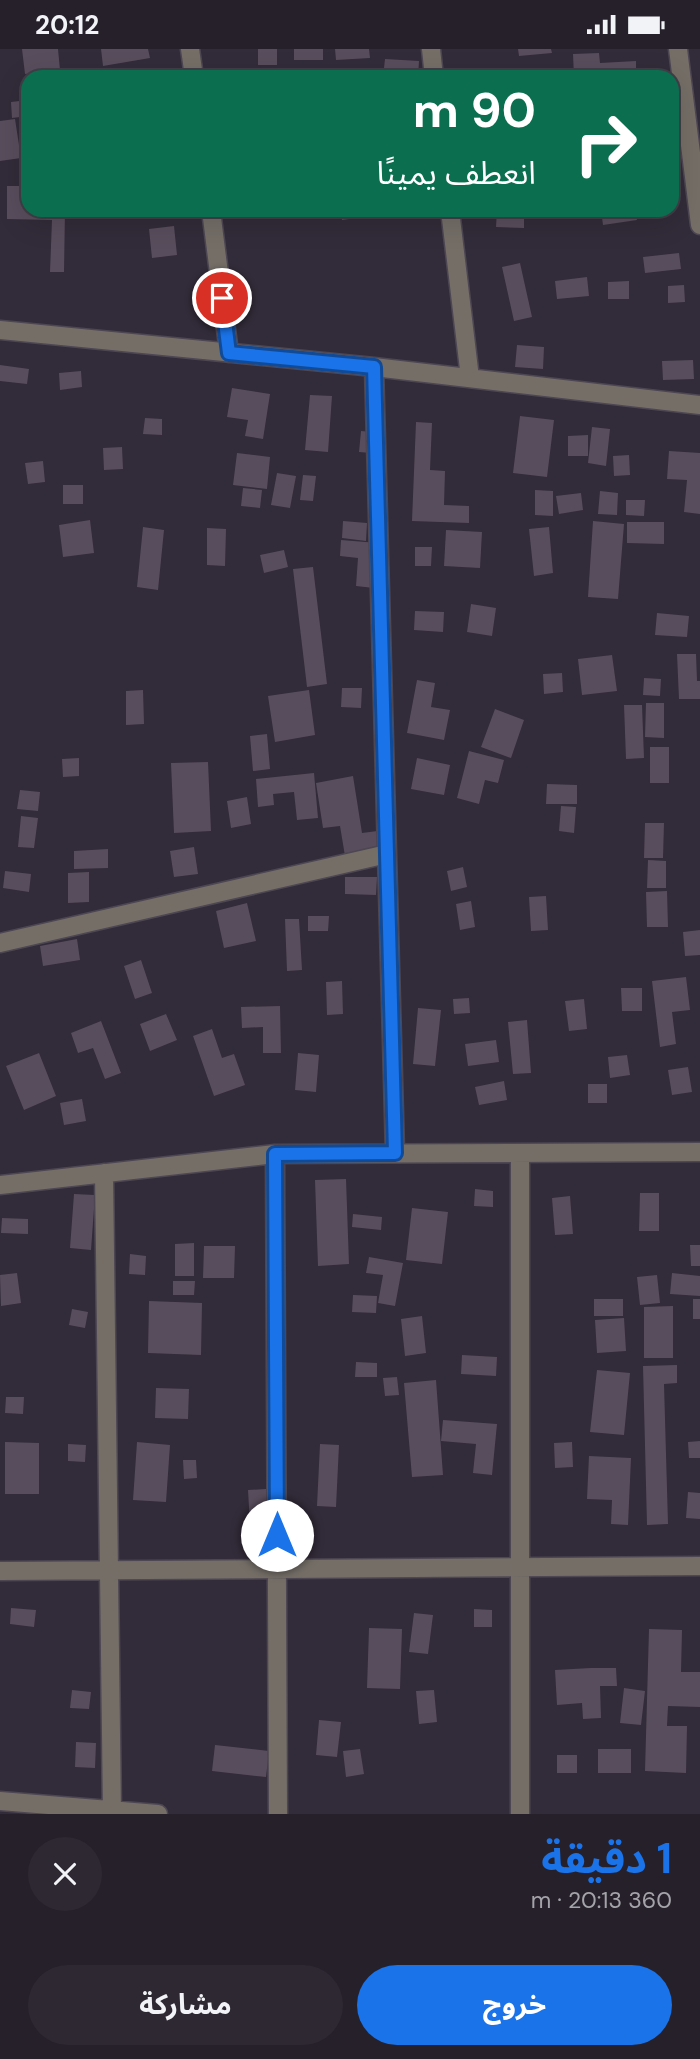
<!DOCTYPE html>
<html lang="ar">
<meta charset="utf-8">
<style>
:root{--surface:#26202b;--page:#2e2833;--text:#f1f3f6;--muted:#a4a3a9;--line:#423e47;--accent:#1a73e8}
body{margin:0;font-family:"DM Sans","Noto Sans Arabic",sans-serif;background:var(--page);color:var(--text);direction:rtl;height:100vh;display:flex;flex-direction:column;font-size:26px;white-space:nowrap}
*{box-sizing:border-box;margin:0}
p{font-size:23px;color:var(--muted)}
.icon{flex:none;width:38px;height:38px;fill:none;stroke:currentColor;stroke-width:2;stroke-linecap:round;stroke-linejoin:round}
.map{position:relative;height:1765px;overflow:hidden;direction:ltr}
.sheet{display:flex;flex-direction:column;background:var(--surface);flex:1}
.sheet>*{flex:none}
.banner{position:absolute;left:21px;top:21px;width:658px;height:147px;border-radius:21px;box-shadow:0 7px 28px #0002,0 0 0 2px var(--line);direction:rtl;background:#0b6e4f;color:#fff;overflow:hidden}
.pin{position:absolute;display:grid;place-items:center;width:60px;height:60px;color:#fff;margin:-30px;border:4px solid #fff;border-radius:50%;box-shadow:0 2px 7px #0007}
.me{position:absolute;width:77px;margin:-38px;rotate:0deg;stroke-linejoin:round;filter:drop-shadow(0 0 5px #0008)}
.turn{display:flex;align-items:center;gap:24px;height:147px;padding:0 28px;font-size:32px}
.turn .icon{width:91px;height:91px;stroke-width:2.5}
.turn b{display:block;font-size:49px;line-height:60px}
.round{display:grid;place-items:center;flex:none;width:74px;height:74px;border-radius:37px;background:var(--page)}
.overview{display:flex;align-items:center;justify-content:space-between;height:119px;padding:0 28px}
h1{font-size:42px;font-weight:700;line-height:52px;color:var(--accent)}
.action{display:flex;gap:14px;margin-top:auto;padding:14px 28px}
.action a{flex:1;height:80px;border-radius:42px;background:var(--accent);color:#fff;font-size:28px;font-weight:700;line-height:80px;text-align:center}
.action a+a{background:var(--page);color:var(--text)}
.status{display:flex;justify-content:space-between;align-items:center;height:49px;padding:0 35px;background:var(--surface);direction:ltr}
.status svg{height:19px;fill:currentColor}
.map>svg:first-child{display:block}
</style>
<div class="status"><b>20:12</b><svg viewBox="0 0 49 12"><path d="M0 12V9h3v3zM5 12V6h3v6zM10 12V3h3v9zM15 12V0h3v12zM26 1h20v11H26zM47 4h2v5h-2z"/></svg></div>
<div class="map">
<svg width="700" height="1765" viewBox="0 0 700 1765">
<rect width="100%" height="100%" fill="#322b39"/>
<path fill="#584d5c" d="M22,0H58L60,21L25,25Z
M101,0H148L150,9L103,17Z
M258,0H277V16H258Z
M294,0H323V11H294Z
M335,0H369L370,9L336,11Z
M518,0H551L552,4L519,7Z
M599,4L600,14L636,12V28H574L573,5Z
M385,10L419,12L418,28H383Z
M551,19L552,28H532V21Z
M28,51V67L12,69L11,53Z
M15,70L21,109L0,112V72Z
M7,137H28V161H65L64,223H50L52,171L7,170Z
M341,161H362L363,168L342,171Z
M497,161H524V179L496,178Z
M601,161H635L637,171L603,176Z
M174,177L177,206L152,209L149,180Z
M679,204L681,220L645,224L643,208Z
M520,214L532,268L514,272L502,218Z
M587,228L589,247L557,250L555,232Z
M629,232V250H608V233Z
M684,236L685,253L668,254V237Z
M517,296L544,298L543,320L515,318Z
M693,311L694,330L663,331L662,312Z
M0,316L29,320L27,335L0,332Z
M81,322L82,338L60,341L59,324Z
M232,339L270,345L263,390L245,387L248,371L227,368Z
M310,346L332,347L328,403L305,401Z
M520,367L554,371L547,428L513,424Z
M145,369L162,370V386L143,385Z
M416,373L432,374L430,421L445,422L444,456L469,457V474L412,472Z
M592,378L610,380L606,417L588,414Z
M361,382L372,383L371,404L359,403Z
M588,386V407H568V387Z
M122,398L123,420L104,421L103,399Z
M669,402L700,404V465L684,463L687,431L667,430Z
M237,404L270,408L267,440L233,436Z
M629,406L630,426L614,427L613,407Z
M43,412L45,433L28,435L25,414Z
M277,424L296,427L290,459L271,456Z
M303,426L316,427L313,452L300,451Z
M63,436H83V455H63Z
M243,439L262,441L260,459L241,457Z
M535,441L553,442V467L535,466Z
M600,442L618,444L617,466L598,465Z
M581,444L583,461L559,465L556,447Z
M626,451H645L644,467L626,466Z
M90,471L94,504L63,508L59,476Z
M343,472L367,474L366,492L342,489Z
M593,472L624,475L618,550L588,548Z
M627,473H664V495L627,494Z
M143,478L164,481L158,541L137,538Z
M549,478L553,524L534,527L529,480Z
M207,479L226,480L225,517L207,516Z
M446,481L482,483L480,519L444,517Z
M341,491L378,494L374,539L356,537L358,509L340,507Z
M415,498H432L431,517H415Z
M284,501L288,518L264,524L260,506Z
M313,518L327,635L307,638L293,520Z
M471,555L496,559L492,587L467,583Z
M415,562L444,563L443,583L414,581Z
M657,564L689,567L687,588L655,586Z
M677,605H696L697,632H700V650H679Z
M612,606L617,642L582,646L578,610Z
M562,624L563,643L544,645L543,625Z
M644,629L661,630L660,647L643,646Z
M417,631L435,634L431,658L450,661L444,691L407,684Z
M342,639H362L361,659L341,658Z
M143,641L144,675L126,676V642Z
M309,641L315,686L275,693L268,647Z
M646,654H664V689L645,688Z
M624,656H642L644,709L626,710Z
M495,660L524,671L511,709L481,698Z
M267,685L270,720L253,722L250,687Z
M650,698H669V734H650Z
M469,702L504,711L498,734L485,731L479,755L457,749Z
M79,709V727L63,728L62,710Z
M417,709L450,716L444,746L411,740Z
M208,713L211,782L174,784L171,714Z
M314,724L318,769L297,771L294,743L273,745L274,756L258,758L256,730Z
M353,727L362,784L385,781L388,800L345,807L340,777L323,779L316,734Z
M547,735L577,736V755H546Z
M20,741L40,743L38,762L17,760Z
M247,748L251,775L231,779L227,752Z
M561,757L576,758L574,784L559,782Z
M21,767L38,769L34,799L18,798Z
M645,774H664L663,809H644Z
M194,798L198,825L174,828L170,802Z
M108,800V819L74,820V802Z
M648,811L666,812V839H647Z
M463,818L467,838L451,842L447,822Z
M5,822L31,825L29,843L3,839Z
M89,823V853L68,854V824Z
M345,828H377L376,846L345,845Z
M667,842L668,878H647L646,843Z
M546,847L548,881L531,882L529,848Z
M471,852L475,878L460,881L456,855Z
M247,854L256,892L224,899L216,862Z
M308,867H329L328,882H308Z
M285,870H299L302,921L287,922Z
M700,881V906L685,907L683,883Z
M77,890L80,911L43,917L40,897Z
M141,911L152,944L135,950L124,917Z
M686,928L690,961L672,963L676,995L660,998L652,932Z
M342,932L343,965L327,966L326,933Z
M621,939H642V962H622Z
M469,949L470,964L454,965L453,950Z
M584,950L587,980L569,982L565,952Z
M280,957L281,1004H263V978L242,979L241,958Z
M418,959L441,961L435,1017L413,1015Z
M166,965L177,991L150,1002L140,975Z
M527,971L531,1024L513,1025L508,973Z
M101,972L121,1024L105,1030L93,999L78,1004L71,984Z
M212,980L222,1009L234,1005L245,1036L214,1047L193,987Z
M496,991L499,1013L468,1017L465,995Z
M39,1004L56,1047L24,1061L6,1017Z
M298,1004L319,1006L316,1043L295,1041Z
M627,1006L630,1026L610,1029L608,1008Z
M688,1018L692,1043L672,1046L668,1021Z
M504,1032L507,1051L479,1056L475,1038Z
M588,1035H607V1054H588Z
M82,1050L86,1072L64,1076L60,1054Z
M346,1130L349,1215L318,1217L315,1131Z
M475,1140L493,1142V1158L474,1157Z
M640,1144H659V1182H639Z
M74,1145L95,1146L91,1201L70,1199Z
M570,1147L573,1185L555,1186L552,1149Z
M412,1159L448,1163L442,1215L406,1211Z
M353,1165L382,1168L381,1181L352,1178Z
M2,1169L28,1170V1185L1,1184Z
M194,1194V1227H175V1195Z
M690,1196H700V1217H691Z
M204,1197H235L234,1229H203Z
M130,1205L146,1207L145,1226L129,1225Z
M369,1208L403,1214L395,1257L378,1254L383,1226L366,1224Z
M17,1224L21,1254L1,1257L0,1226Z
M672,1224L700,1227V1247L670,1245Z
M657,1226L660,1254L640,1256L637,1228Z
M173,1232H195L194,1246H173Z
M353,1246L377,1247L376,1264L352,1263Z
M594,1250H623V1267H594Z
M693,1250H700V1270H693Z
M149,1252L202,1254L201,1306L148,1304Z
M673,1257V1309H644V1258Z
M72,1260L88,1263L85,1279L69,1276Z
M422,1267L426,1304L405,1307L401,1270Z
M624,1269L626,1302L597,1304L595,1271Z
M462,1306L497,1308L496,1327L461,1325Z
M356,1313L377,1314V1328H355Z
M677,1316V1334L664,1335L668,1475L647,1476L643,1317Z
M597,1321L630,1324L624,1386L590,1383Z
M397,1328L399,1346L385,1347L383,1329Z
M436,1331L443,1426L412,1428L404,1334Z
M156,1339L189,1340L188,1370L155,1369Z
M6,1348H24L23,1365L5,1364Z
M443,1371L497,1375L492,1426L473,1424L476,1395L441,1392Z
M700,1392V1409H689L688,1393Z
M5,1393L39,1394V1445H5Z
M137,1393L170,1396L166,1453L133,1451Z
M572,1393L573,1418L555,1419L554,1394Z
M68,1395L86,1396L85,1413L68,1412Z
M320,1395L339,1396L336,1458L317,1457Z
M589,1407L631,1409L628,1476L611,1475L612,1451L587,1450Z
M183,1411H196L197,1429L184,1430Z
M266,1440L269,1474L250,1476L248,1441Z
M688,1443L700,1444V1470L686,1469Z
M11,1559L36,1561L34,1578L10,1575Z
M474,1560L492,1561V1578H474Z
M414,1564L433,1566L428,1605L409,1603Z
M369,1579L402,1580L400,1640L367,1639Z
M649,1580L682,1581L681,1623H700V1658L668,1657L667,1677H687L686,1724L645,1722Z
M591,1619H616L617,1637H600L601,1669L583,1670L582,1654L557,1656L555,1621Z
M624,1639L645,1642L641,1676L620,1674Z
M72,1641L91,1643L89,1660L70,1659Z
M434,1641L437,1673L419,1675L416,1642Z
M319,1671L341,1673L337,1708L316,1706Z
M76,1693L96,1694L95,1719L75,1718Z
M215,1696L269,1702L266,1728L212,1722Z
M360,1700L364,1725L346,1728L343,1702Z
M598,1700H631V1724H598Z
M557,1706H577V1724H557Z"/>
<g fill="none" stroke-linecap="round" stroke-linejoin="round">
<g stroke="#4d4653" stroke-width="21">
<path id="minor" d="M190,0L194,28
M431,0L434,28
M678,0L700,176
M211,161L229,304
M450,161L470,329
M0,281L374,318L700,356
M374,318L395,1104
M0,894L387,805
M275,1105L278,1765
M104,1124L112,1765
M0,1136L275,1105L700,1103
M0,1522L700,1517
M0,1752L158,1765
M520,1765V1104"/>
</g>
<use href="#minor" stroke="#746e67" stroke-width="18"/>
</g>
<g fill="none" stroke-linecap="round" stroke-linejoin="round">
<g stroke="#114b97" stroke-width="18">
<path id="route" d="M222,249L229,304L374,318L395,1104L275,1105L277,1486"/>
</g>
<use href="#route" stroke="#1a73e8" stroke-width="12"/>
</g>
</svg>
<div class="pin" style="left:222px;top:249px;background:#d93025"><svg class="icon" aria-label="arrive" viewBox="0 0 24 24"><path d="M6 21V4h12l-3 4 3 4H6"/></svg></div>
<svg class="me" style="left:277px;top:1486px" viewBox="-20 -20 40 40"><circle r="19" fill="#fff"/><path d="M0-13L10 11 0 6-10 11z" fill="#1a73e8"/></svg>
<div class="banner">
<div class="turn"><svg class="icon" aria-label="right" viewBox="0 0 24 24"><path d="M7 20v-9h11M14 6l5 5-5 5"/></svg><div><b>90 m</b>انعطف يمينًا</div></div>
</div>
</div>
<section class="sheet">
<div class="overview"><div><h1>1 دقيقة</h1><p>360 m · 20:13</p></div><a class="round"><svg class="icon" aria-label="close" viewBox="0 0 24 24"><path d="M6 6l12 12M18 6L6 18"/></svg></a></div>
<div class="action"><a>خروج</a><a>مشاركة</a></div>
</section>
